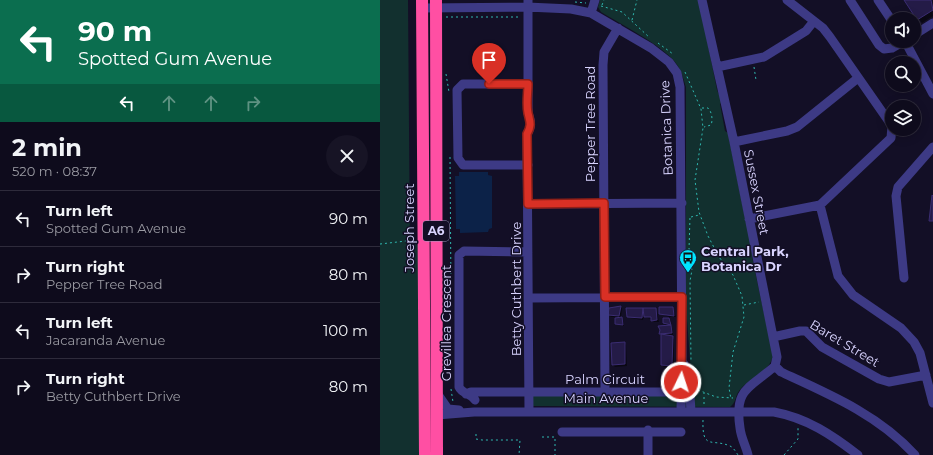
<!DOCTYPE html>
<meta charset="utf-8">
<style>
:root{--surface:#0e0b1c;--page:#171425;--text:#f1f3f6;--muted:#9b9ba3;--line:#2e2b3b}
body{margin:0;font-family:Montserrat,sans-serif;background:var(--page);color:var(--text);height:100vh;display:flex;flex-direction:column;font-size:15px;white-space:nowrap}
*{box-sizing:border-box;margin:0}
p{font-size:13px;color:var(--muted)}
.icon{flex:none;width:22px;height:22px;fill:none;stroke:currentColor;stroke-width:2;stroke-linecap:round;stroke-linejoin:round}
.map{position:relative;flex:1;overflow:hidden}
.sheet{display:flex;flex-direction:column;background:var(--surface);width:380px}
.sheet>*{flex:none}
.guide{background:#0b6e4f;color:#fff;overflow:hidden}
.buttons{position:absolute;left:505px;top:12px;display:grid;gap:8px}
.buttons a{display:grid;place-items:center;width:36px;height:36px;border-radius:50%;background:var(--surface);box-shadow:0 2px 10px #0003,0 0 0 1px var(--line);font-size:20px}
.pin{position:absolute;display:grid;place-items:center;width:34px;height:34px;color:#fff;margin:-41px -17px;border-radius:50% 50% 50% 0;rotate:-45deg;box-shadow:0 0 4px #0007}
.pin .icon{rotate:45deg}
.me{position:absolute;width:44px;margin:-22px;rotate:4deg;stroke-linejoin:round;filter:drop-shadow(0 0 3px #0008)}
.turn{display:flex;align-items:center;gap:14px;height:84px;padding:0 12px;font-size:18px}
.turn .icon{width:52px;height:52px;stroke-width:2.5}
.turn b{display:block;font-size:28px;line-height:34px}
.lanes{display:flex;align-items:center;height:38px;padding:0 12px;background:#0003;justify-content:center;gap:20px;direction:ltr}
.lanes .off{opacity:.35}
.round{display:grid;place-items:center;flex:none;width:42px;height:42px;border-radius:21px;background:var(--page)}
.summary{display:flex;align-items:center;justify-content:space-between;height:68px;padding:0 12px}
h1{font-size:24px;font-weight:700;line-height:30px}
ul{padding:0;list-style:none}
li{display:flex;align-items:center;gap:12px;height:56px;padding:0 12px;border-top:1px solid var(--line)}
li div{flex:1}
li b{display:block;font-size:15px}
li em{font-style:normal}
main{display:flex;flex:1;min-height:0}
.map>svg:first-child{display:block}
</style>
<main>
<section class="sheet">
<div class="guide">
<div class="turn"><svg class="icon" aria-label="left" viewBox="0 0 24 24"><path d="M17 20v-9H6M10 6l-5 5 5 5"/></svg><div><b>90 m</b>Spotted Gum Avenue</div></div>
<div class="lanes"><svg class="icon" aria-label="left" viewBox="0 0 24 24"><path d="M17 20v-9H6M10 6l-5 5 5 5"/></svg><svg class="icon off" aria-label="ahead" viewBox="0 0 24 24"><path d="M12 20V5M6 11l6-6 6 6"/></svg><svg class="icon off" aria-label="ahead" viewBox="0 0 24 24"><path d="M12 20V5M6 11l6-6 6 6"/></svg><svg class="icon off" aria-label="right" viewBox="0 0 24 24"><path d="M7 20v-9h11M14 6l5 5-5 5"/></svg></div>
</div>
<div class="summary"><div><h1>2 min</h1><p>520 m · 08:37</p></div><a class="round"><svg class="icon" aria-label="close" viewBox="0 0 24 24"><path d="M6 6l12 12M18 6L6 18"/></svg></a></div>
<ul>
<li><svg class="icon" aria-label="left" viewBox="0 0 24 24"><path d="M17 20v-9H6M10 6l-5 5 5 5"/></svg><div><b>Turn left</b><p>Spotted Gum Avenue</p></div><em>90 m</em></li>
<li><svg class="icon" aria-label="right" viewBox="0 0 24 24"><path d="M7 20v-9h11M14 6l5 5-5 5"/></svg><div><b>Turn right</b><p>Pepper Tree Road</p></div><em>80 m</em></li>
<li><svg class="icon" aria-label="left" viewBox="0 0 24 24"><path d="M17 20v-9H6M10 6l-5 5 5 5"/></svg><div><b>Turn left</b><p>Jacaranda Avenue</p></div><em>100 m</em></li>
<li><svg class="icon" aria-label="right" viewBox="0 0 24 24"><path d="M7 20v-9h11M14 6l5 5-5 5"/></svg><div><b>Turn right</b><p>Betty Cuthbert Drive</p></div><em>80 m</em></li>
</ul>
</section>
<div class="map">
<svg width="553" height="455" viewBox="0 0 553 455">
<rect width="100%" height="100%" fill="#130f26"/>
<path fill="#12302f" d="M0,0H28L30,254L35,244L39,246L42,455H0Z
M220,0H319L337,90L342,101L340,104L345,131L348,133L366,223L368,226L373,262L393,355C390,373 369,377 359,391C355,396 356,403 350,407L153,406V396L314,394L316,383L311,373L306,306V87C303,78 301,69 295,62C283,46 239,23 221,12L218,7Z"/>
<path fill="#0c2248" d="M79,172H108V175L112,176V228L109,229L108,232L80,233V229H76L75,176H79Z"/>
<path fill="#0007" d="M526,0H551L553,16L542,23Z
M241,307L242,309L241,317H231L229,315Z
M292,308L296,317H289L280,313Z
M248,309H275L277,311L279,322H274L272,319L267,318L264,316L263,320L250,318L248,316Z
M241,318L243,320L244,326L236,324Z
M289,319L291,321L293,335L288,336L294,339V368L284,367L282,365V335L280,333L287,327L284,323Z
M244,343L246,345L247,366L235,367L233,365Z"/>
<path fill="#241b47" stroke="#3b2d73" d="M524,0H551L553,10L537,20Z
M552,195L553,196V221H549Z
M241,306L239,316L228,315L229,308Z
M279,307H293L294,316L279,314Z
M246,308H263L262,318L247,317Z
M263,308H276L277,320L271,321V317H264Z
M242,317L243,325L235,324V318Z
M283,318H289L291,325L283,323Z
M291,325L292,333L279,334L280,330L278,326Z
M281,334L293,336L292,366L281,365Z
M245,342V364L232,365L231,343Z"/>
<g fill="none" stroke-linecap="round" stroke-linejoin="round">
<path stroke="#2fb8b0" stroke-width="1" stroke-dasharray="2 3" stroke-linecap="butt" d="M195,2L206,3
M222,5L224,0
M221,6L242,12L270,38
M66,17H141
M252,20L257,0
M278,43L293,54
M374,67L376,80
M305,72L321,109L323,128L315,180L319,212L328,236L339,257L353,275L362,296L364,317L353,352L349,388L351,399
M66,74L69,92
M322,108H328C332,112 333,120 331,125L324,127
M70,157L71,292
M311,217L319,215
M0,244L35,240
M309,250L310,217
M310,263L312,270L310,281L311,361
M364,305L379,302
M71,389L73,402
M318,390L336,397L353,398
M324,404V393
M323,420C322,451 332,438 350,446C353,447 356,452 358,455
M96,434V439L102,440H140L139,455
M162,437H175V455
M404,455L418,439V427"/>
<path stroke="#3d3a85" stroke-width="9" d="M148,0V113C151,121 152,126 147,134L149,412
M322,0L354,142L397,357L395,366
M470,0L499,45L504,49L512,48L524,41
M498,0L512,21
M42,8L147,7L191,9L211,13L271,48L289,62L297,73L300,87L302,360L301,411
M211,13L215,0
M534,35L553,23
M525,41L553,94
M337,67L384,57L426,31L434,21
M148,84H83L77,90L78,158L83,165H148
M354,142L407,131L417,127L478,78
M149,204L302,203
M440,205L458,276L473,295L521,328L534,342L540,353L553,403
M369,219L440,205L511,138L512,126L450,37L443,28L407,0
M524,278L516,196L518,187L553,147
M149,298L302,297
M393,337L420,331H426L442,347L499,379L509,382L546,375
M304,364L309,382L311,411
M395,366L401,372C449,394 499,415 535,455
M57,393L68,409L79,410
M225,393L223,65L224,52L238,28
M86,394L91,392H301L310,393
M95,400C91,393 82,394 79,387V255L84,251L148,252
M57,415L94,412H394C427,418 452,435 478,455
M268,430V455
M182,432H301
M368,455C366,446 361,438 360,428C354,388 369,389 395,366"/>
<path stroke="#ff4fa3" stroke-width="12" d="M42,0L45,455
M56,0L57,455"/>
</g>
<g fill="none" stroke-linecap="round" stroke-linejoin="round">
<g stroke="#8d1f18" stroke-width="10">
<path id="route" d="M109,84H148C148,93 146,104 148,113C150,122 152,125 147,134L148,204L224,203L225,297H302L301,382"/>
</g>
<use href="#route" stroke="#d93025" stroke-width="7"/>
</g>
<defs>
<g id="bus-pin" transform="scale(0.9)"><path d="M0 17L-7.5 6A9.5 9.5 0 1 1 7.5 6Z" fill="#00e5ff" stroke="#130f26"/><path d="M-5-6H5V4H4V6H2V4H-2V6H-4V4H-5ZM-3.5-4V0h7V-4ZM-3.5 1.2v1.5H-2V1.2ZM2 1.2v1.5H3.5V1.2Z" fill="#111"/></g>
</defs>
<g fill-rule="evenodd">
<use href="#bus-pin" x="308" y="258"/>
</g>
<g text-anchor="middle" stroke-width="3" stroke-linejoin="round" paint-order="stroke">
<rect fill="#130f26" stroke="#9e99be" stroke-width="1" x="43" y="221" width="26" height="20" rx="3"/>
<g font-size="12" font-weight="bold" fill="#d9d4ff">
<text x="56" y="235">A6</text>
</g>
<g font-size="13" fill="#d9d4ff" stroke="#130f26">
<text transform="translate(210 124) rotate(-90)" y="5">Pepper Tree Road</text>
<text transform="translate(286 128) rotate(-92)" y="5">Botanica Drive</text>
<text transform="translate(377 192) rotate(79)" y="5">Sussex Street</text>
<text transform="translate(29 228) rotate(-90)" y="5">Joseph Street</text>
<text transform="translate(136 289) rotate(-90)" y="5">Betty Cuthbert Drive</text>
<text transform="translate(66 323) rotate(-90)" y="5">Grevillea Crescent</text>
<text transform="translate(465 343) rotate(31)" y="5">Baret Street</text>
<text x="225" y="384">Palm Circuit</text>
<text x="226" y="403">Main Avenue</text>
</g>
<g font-size="13" font-weight="bold" fill="#d9d4ff" stroke="#130f26" text-anchor="start">
<text x="321" y="256">Central Park,<tspan x="321" dy="15">Botanica Dr</tspan></text>
</g>
</g>
</svg>
<div class="buttons">
<a><svg class="icon" aria-label="sound" viewBox="0 0 24 24"><path d="M4 9h4l5-4v14l-5-4H4zM17 9q2 3 0 6"/></svg></a>
<a><svg class="icon" aria-label="search" viewBox="0 0 24 24"><circle cx="10" cy="10" r="6"/><path d="M15 15l6 6"/></svg></a>
<a><svg class="icon" aria-label="layers" viewBox="0 0 24 24"><path d="M12 4l9 5-9 5-9-5zM3 14l9 5 9-5"/></svg></a>
</div>
<div class="pin" style="left:109px;top:84px;background:#d93025"><svg class="icon" aria-label="arrive" viewBox="0 0 24 24"><path d="M6 21V4h12l-3 4 3 4H6"/></svg></div>
<svg class="me" style="left:301px;top:382px" viewBox="-20 -20 40 40"><circle r="17" fill="#d93025" stroke="#fff" stroke-width="3"/><path d="M0-11L8 9 0 5-8 9z" fill="#fff"/></svg>
</div>
</main>
